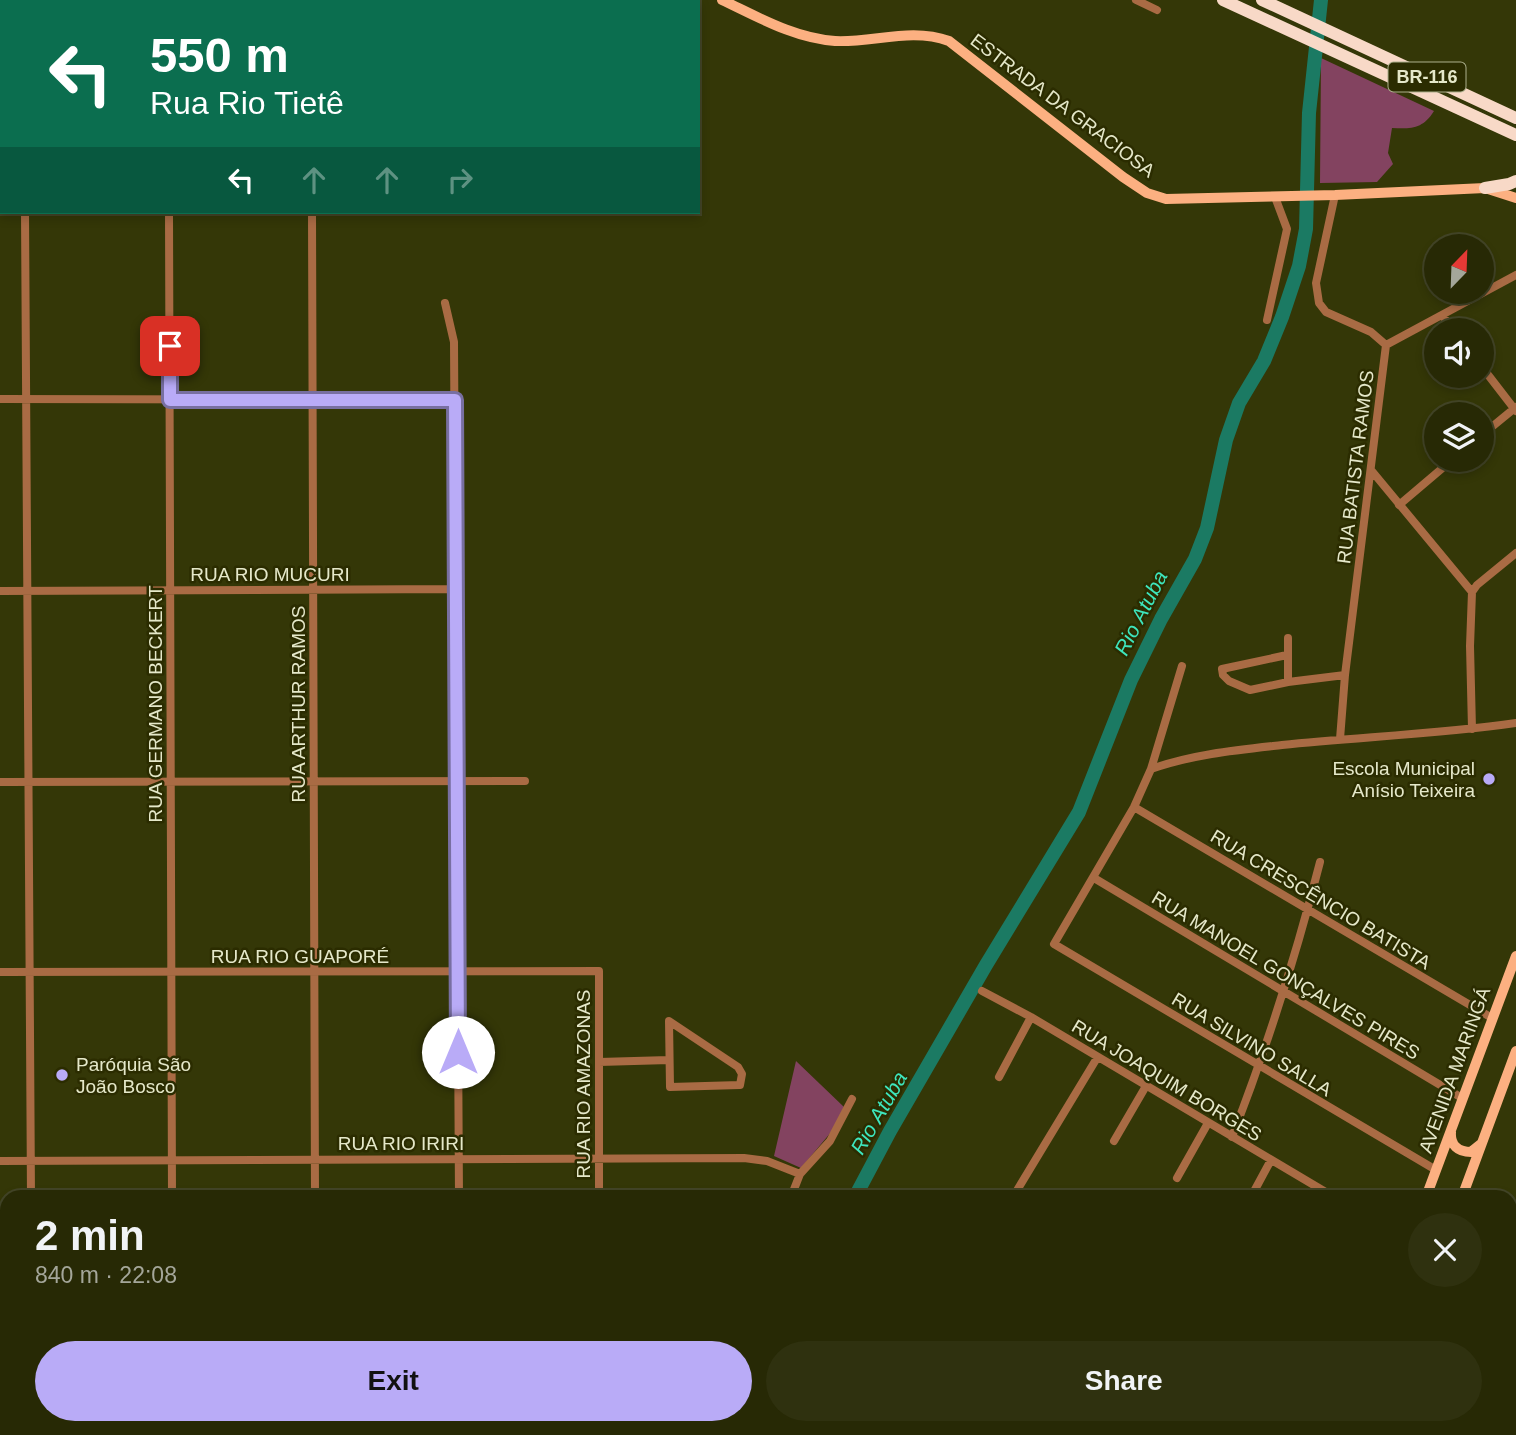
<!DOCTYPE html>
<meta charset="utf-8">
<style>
:root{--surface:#272905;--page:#2f310f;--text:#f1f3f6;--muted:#a4a69a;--line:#434527;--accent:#b9abf7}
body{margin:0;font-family:Helvetica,sans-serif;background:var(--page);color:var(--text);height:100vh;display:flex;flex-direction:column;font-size:26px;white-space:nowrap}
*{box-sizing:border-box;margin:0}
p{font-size:23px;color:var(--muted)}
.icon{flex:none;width:38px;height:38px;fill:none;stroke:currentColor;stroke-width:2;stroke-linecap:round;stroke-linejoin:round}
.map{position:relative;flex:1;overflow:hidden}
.side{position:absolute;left:0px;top:1190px;width:1517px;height:245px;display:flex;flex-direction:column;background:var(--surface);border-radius:21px 21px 0 0;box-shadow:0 4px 10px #0003,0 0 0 2px var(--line)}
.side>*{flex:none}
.top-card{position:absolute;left:0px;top:0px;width:700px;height:214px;box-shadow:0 4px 10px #0003,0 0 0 2px var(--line);background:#0b6e4f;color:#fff;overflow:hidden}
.needle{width:46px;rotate:23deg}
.controls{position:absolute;left:1424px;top:234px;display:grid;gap:14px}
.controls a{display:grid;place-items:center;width:70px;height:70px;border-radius:50%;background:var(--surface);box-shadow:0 4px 10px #0003,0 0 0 2px var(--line);font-size:35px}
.pin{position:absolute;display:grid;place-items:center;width:60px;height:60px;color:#fff;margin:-30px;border-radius:14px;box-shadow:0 4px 10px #0006}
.me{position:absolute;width:77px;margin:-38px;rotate:0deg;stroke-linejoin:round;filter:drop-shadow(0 0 5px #0008)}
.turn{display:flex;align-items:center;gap:24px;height:147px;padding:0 35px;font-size:32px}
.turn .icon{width:91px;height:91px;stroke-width:2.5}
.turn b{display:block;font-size:49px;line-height:60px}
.lanes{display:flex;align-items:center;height:66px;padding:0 35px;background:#0003;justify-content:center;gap:35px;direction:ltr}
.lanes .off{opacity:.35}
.round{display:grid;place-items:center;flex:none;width:74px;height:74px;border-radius:37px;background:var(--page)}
.overview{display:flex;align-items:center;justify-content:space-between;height:119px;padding:0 35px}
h1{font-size:42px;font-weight:600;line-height:52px}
.button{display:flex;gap:14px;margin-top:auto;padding:14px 35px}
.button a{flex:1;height:80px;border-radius:42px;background:var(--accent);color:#111;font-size:28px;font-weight:600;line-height:80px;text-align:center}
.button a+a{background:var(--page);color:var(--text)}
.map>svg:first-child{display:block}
</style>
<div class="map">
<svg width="1516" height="1435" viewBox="0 0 1516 1435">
<rect width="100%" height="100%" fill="#343707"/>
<path fill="#834360" d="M1321,58L1434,111C1423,129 1411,129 1392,128L1388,153L1393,164L1377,182L1320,183Z
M796,1061L844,1107L832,1131L801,1168L774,1156Z
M1510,1382L1516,1385V1435H1356L1360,1428H1510Z"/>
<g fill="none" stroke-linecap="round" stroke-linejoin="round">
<path stroke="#1b7a63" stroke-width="14" d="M855,1197L890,1131L986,965L1079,812L1131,680L1161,619L1195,559L1207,528L1226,440L1239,403L1264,361L1282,317L1299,266L1306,229L1309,113L1321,0
M701,1435L708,1428"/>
<path stroke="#a96b44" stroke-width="8" d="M24,0V2
M169,0V2
M312,0V2
M1136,0L1157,10
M439,2L441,0
M645,2V0
M0,21H2
M1335,195L1316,283L1319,303L1326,312L1371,332L1386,345
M0,212H2
M25,212L31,1197
M169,212L172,1197
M312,212L315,1197
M445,303L454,342L459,1197
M1442,315L1454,331
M1267,320L1287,229L1275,197
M1482,367L1516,411
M0,399L455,400
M1482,435L1516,407
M1371,470L1472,592L1470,646L1472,729
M1399,505L1452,460
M0,591L456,589
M1472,592L1477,585L1516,553
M1288,638V682
M1287,655L1222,669L1223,675L1229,681L1250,690L1288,682L1345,675
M1182,666L1151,769L1134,807L1054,944L1436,1170
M1340,739L1345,675L1386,345L1516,275
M1151,769C1194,754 1237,750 1282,745C1360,737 1439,734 1516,723
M0,782L525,781
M1134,807L1492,1018
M1094,878L1462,1098
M0,972L599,971V1197
M982,991L1031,1017L1334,1197
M669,1021L738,1067L742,1074L740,1085L670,1087Z
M599,1062L669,1060
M999,1077L1031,1017
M1232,1137C1267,1047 1296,956 1320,862
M1114,1141L1146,1086
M0,1161L744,1158L767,1161L800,1174
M1177,1178L1208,1123
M791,1197L800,1174L830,1141L852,1099
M1013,1197L1097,1058
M1251,1197L1271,1160
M0,1351H7
M32,1428V1435
M172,1428V1435
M316,1428V1435
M460,1428V1435
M817,1428L829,1435
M909,1428L921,1435
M1082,1428L1094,1435
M1254,1428L1266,1435
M598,1435V1428
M630,1435L638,1428
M757,1435L761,1428
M873,1435L877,1428"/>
<path stroke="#fcb081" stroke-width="10" d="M722,0C758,17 794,38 835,41C873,43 911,27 949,41L1123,177L1147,193L1166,199L1335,195L1485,188L1516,198
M1451,1132C1450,1145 1458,1152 1471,1152L1481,1144
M1426,1197L1516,956
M1462,1197L1516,1051
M1302,1435L1306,1428
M1337,1435L1341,1428"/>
<path stroke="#f8d9c7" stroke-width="12" d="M1223,0L1516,135
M1262,0L1516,118
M1485,188L1509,184L1516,181"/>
</g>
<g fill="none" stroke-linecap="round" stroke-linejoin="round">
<g stroke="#786fa1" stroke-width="18">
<path id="route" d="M170,346V400H455L458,1052"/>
</g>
<use href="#route" stroke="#b9abf7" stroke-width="12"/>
</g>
<g fill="#b9abf7" stroke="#2b2c00" stroke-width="2.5">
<circle cx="1489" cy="779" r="7"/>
<circle cx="62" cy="1075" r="7"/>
</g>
<g text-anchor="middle" stroke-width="5" stroke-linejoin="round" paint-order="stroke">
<rect fill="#2b2c00" stroke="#adb08d" stroke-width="2" x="1388.5" y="62.5" width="77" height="29" rx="5"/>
<g font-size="18" font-weight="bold" fill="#e5e8c9">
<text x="1427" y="83">BR-116</text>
</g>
<g font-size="19" fill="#e5e8c9" stroke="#2b2c00">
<text transform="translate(1063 105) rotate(37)" y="7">ESTRADA DA GRACIOSA</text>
<text transform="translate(1355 467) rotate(-83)" y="7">RUA BATISTA RAMOS</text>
<text x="270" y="581">RUA RIO MUCURI</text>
<text transform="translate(155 704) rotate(-90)" y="7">RUA GERMANO BECKERT</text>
<text transform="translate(298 704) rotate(-90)" y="7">RUA ARTHUR RAMOS</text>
<text transform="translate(1321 899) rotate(31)" y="7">RUA CRESCÊNCIO BATISTA</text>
<text x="300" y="963">RUA RIO GUAPORÉ</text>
<text transform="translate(1286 975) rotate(31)" y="7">RUA MANOEL GONÇALVES PIRES</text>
<text transform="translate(1252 1044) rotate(31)" y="7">RUA SILVINO SALLA</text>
<text transform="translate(1454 1070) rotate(-70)" y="7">AVENIDA MARINGÁ</text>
<text transform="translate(1167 1080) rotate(31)" y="7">RUA JOAQUIM BORGES</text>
<text transform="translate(583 1084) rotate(-90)" y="7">RUA RIO AMAZONAS</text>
<text x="401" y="1150">RUA RIO IRIRI</text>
</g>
<g font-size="19" fill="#e5e8c9" stroke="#2b2c00" text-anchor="end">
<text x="1475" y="775">Escola Municipal<tspan x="1475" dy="22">Anísio Teixeira</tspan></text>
<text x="76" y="1071" text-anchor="start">Paróquia São<tspan x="76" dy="22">João Bosco</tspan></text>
</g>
<g font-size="21" font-style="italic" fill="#3ee6bd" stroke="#2b2c00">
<text transform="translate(1141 613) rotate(-63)" y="7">Rio Atuba</text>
<text transform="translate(879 1113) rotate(-60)" y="7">Rio Atuba</text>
</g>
</g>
</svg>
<div class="controls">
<a><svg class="needle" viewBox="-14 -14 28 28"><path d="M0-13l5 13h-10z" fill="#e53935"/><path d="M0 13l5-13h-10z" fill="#a4a69a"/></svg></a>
<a><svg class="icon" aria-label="sound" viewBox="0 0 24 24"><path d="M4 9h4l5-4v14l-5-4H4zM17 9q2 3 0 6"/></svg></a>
<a><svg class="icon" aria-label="layers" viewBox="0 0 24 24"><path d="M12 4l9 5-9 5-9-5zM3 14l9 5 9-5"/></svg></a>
</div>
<div class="pin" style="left:170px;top:346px;background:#d93025"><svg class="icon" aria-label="arrive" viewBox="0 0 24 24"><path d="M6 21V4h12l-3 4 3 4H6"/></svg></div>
<svg class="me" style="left:458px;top:1052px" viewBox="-20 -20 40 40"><circle r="19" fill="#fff"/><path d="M0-13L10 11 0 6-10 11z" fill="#b9abf7"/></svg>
<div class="top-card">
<div class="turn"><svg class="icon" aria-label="left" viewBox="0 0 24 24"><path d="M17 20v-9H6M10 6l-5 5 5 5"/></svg><div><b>550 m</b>Rua Rio Tietê</div></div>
<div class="lanes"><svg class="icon" aria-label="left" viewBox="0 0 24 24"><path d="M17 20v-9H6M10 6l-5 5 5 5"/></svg><svg class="icon off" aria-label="ahead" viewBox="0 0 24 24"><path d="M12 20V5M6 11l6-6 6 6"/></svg><svg class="icon off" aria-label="ahead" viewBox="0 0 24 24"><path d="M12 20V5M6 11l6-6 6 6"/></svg><svg class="icon off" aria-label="right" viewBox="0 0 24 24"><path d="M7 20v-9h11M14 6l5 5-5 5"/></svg></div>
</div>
<section class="side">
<div class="overview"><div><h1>2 min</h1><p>840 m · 22:08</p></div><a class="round"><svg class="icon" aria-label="close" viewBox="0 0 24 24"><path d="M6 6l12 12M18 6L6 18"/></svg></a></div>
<div class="button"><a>Exit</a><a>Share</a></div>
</section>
</div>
